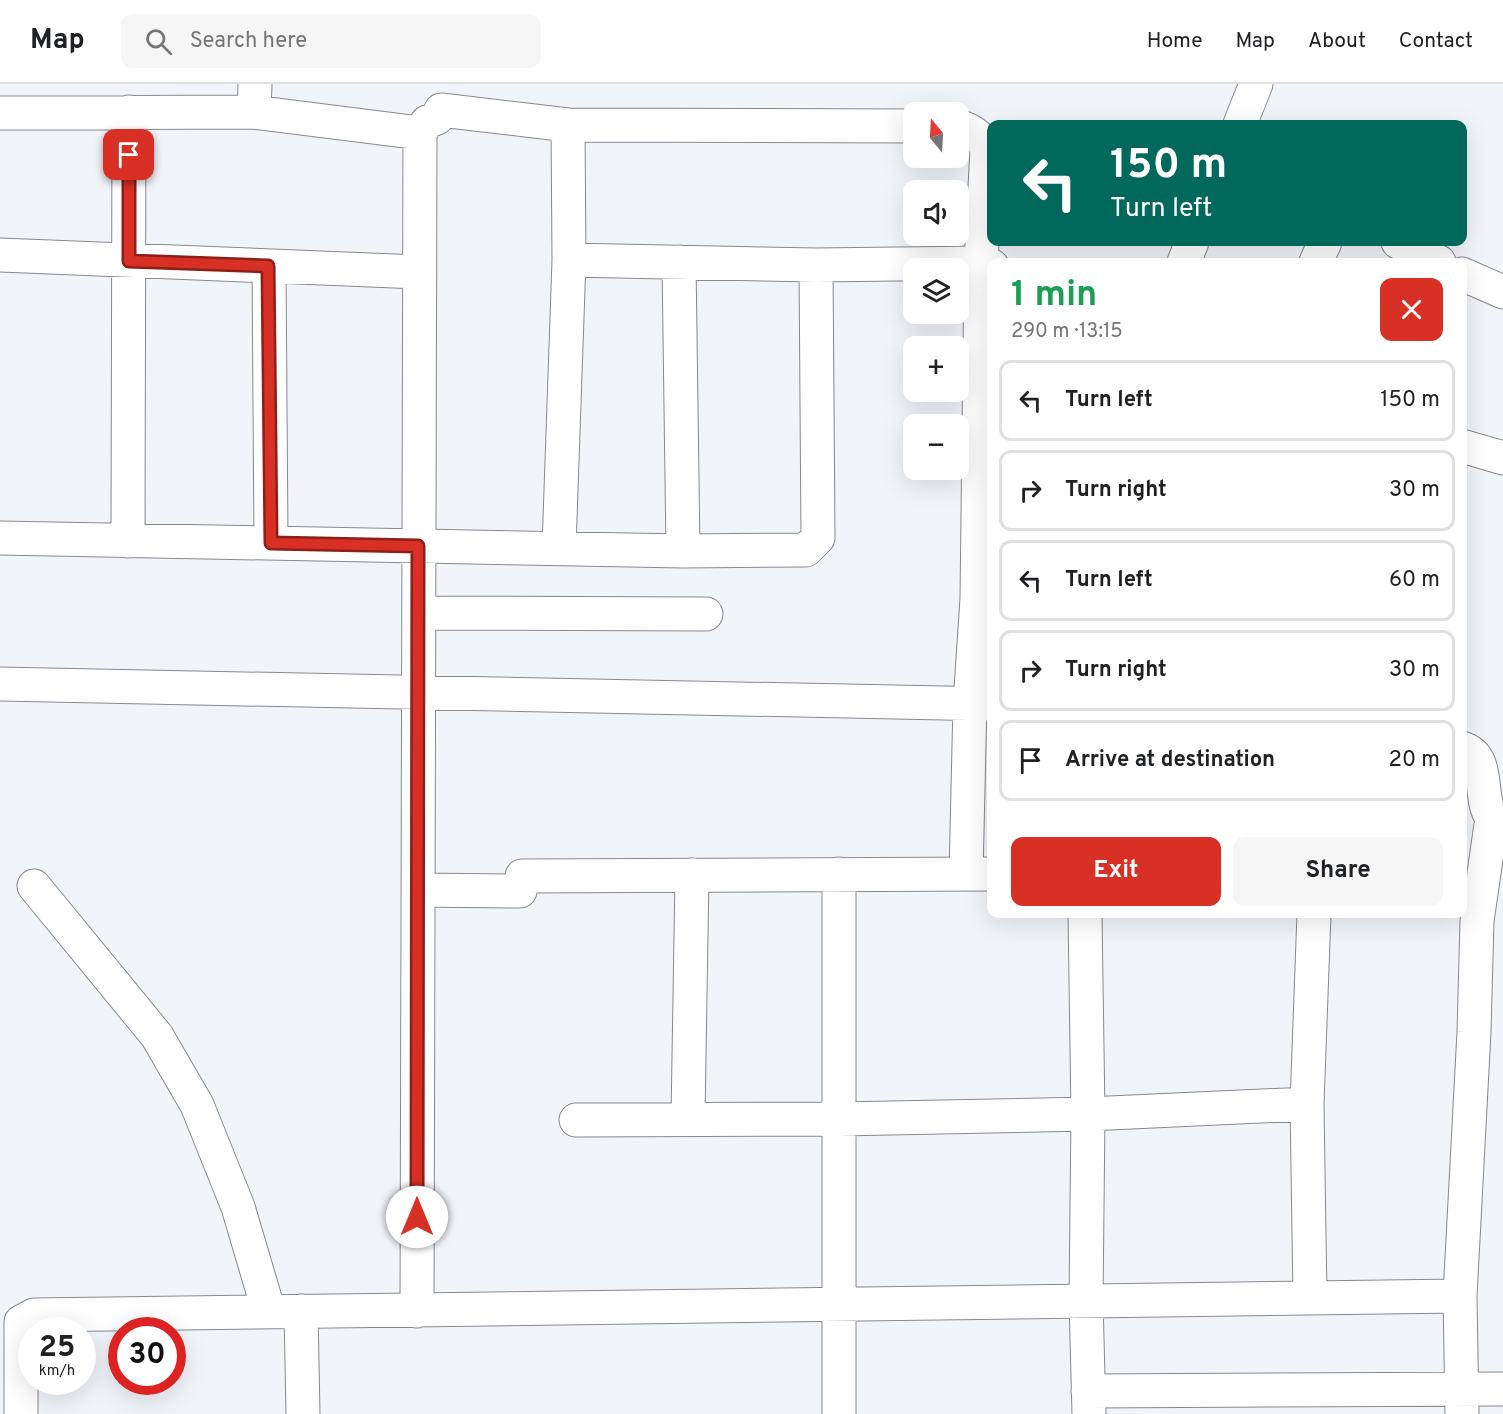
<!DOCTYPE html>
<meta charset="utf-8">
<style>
:root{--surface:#fff;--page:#f6f6f6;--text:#202124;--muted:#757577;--line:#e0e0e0;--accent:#d93025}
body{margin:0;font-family:Overpass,sans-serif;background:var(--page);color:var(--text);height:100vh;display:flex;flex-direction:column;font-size:22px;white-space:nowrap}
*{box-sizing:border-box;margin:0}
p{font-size:20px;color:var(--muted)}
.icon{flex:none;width:33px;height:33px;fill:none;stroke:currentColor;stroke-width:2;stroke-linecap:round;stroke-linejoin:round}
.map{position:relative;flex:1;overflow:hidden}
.details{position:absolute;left:987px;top:174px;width:480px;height:660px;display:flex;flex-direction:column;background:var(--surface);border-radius:12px;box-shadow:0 6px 24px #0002}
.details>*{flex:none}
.hud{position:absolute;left:987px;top:36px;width:480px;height:126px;border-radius:12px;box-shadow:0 6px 24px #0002;background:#00695c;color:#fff;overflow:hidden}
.needle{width:39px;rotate:342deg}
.fabs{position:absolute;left:903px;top:18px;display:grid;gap:12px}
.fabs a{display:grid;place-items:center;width:66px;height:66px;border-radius:12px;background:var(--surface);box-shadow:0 6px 24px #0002;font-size:30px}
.speed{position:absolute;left:18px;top:1233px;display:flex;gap:12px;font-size:30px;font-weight:700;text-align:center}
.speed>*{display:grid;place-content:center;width:78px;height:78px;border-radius:50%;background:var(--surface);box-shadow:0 6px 24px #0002;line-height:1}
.speed small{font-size:15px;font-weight:400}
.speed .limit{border:9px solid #d22;background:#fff;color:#111}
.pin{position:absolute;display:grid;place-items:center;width:51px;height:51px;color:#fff;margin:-26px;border-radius:12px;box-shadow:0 3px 9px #0006}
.me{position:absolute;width:66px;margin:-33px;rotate:0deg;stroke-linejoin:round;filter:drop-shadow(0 0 4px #0008)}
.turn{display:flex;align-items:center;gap:21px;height:126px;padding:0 24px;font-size:27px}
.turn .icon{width:78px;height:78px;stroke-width:2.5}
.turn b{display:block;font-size:42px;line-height:51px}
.round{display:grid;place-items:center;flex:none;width:63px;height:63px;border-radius:12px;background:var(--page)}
.head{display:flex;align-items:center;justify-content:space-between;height:102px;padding:0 24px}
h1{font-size:36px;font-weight:700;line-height:45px;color:#1e9e55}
.cta{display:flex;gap:12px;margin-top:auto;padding:12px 24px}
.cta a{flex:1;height:69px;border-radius:12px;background:var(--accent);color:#fff;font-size:24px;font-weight:700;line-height:69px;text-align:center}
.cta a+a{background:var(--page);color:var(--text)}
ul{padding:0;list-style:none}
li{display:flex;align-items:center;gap:18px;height:81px;margin:0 12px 9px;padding:0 12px;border:3px solid var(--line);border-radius:12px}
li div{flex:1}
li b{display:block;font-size:22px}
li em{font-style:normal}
header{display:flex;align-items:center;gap:36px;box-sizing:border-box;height:84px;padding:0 30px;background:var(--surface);border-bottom:2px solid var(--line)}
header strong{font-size:28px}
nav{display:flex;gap:33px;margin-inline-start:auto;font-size:21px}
.search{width:420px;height:54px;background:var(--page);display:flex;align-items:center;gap:15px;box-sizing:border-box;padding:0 21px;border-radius:12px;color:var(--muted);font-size:22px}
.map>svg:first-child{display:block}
</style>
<header>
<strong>Map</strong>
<div class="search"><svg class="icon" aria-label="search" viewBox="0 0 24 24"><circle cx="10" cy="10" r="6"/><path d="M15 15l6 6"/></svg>Search here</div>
<nav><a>Home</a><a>Map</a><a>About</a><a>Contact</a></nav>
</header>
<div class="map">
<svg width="1503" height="1330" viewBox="0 0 1503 1330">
<rect width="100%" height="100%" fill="#f1f4f9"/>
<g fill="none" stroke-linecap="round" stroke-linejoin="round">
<g stroke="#87898e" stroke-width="35">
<path id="minor" d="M254,28L255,0
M0,29L254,28L420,49L427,38L437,34L441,26L568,41L914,42
M1240,40L1256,0
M958,42C971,46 982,53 987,65L981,179L977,515L970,620L966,790
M1398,158L1439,178
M0,171L419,188
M569,176L816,181L981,179L992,182
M679,178L683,467
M1184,178L1192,158
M1316,178L1325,158
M269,182L271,459
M1462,190L1503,208
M1462,362L1503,374
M0,454L683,467L806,466L818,454L816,181
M128,457L129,28
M559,464L569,176L568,41
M419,529L706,530
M0,600L992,620
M1462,664C1492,673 1477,714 1492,734C1494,738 1500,741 1503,743
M839,790V1330
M34,802L157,952L197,1021L238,1123L269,1228
M418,806L520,807L522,792L992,790
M1085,830L1088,1030L1086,1217L1089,1330
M688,1034L692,791
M576,1036L839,1035L1088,1030L1307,1020
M1310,1214L1307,1020L1314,830
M301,1227L303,1330
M417,1227L420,49
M1088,1307L1503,1305
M21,1330V1238L34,1231L1460,1212
M1462,1330L1460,1212L1474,948L1477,837L1492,734"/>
</g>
<use href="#minor" stroke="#fff" stroke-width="33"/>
</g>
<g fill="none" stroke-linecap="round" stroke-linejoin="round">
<g stroke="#8d1f18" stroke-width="15">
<path id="route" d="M129,71V177L268,182L271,459L418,462L417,1133"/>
</g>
<use href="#route" stroke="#d93025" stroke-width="10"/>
</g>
</svg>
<div class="fabs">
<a><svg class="needle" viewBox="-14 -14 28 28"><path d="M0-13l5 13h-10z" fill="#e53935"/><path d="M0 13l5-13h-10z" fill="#757577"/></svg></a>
<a><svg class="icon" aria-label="sound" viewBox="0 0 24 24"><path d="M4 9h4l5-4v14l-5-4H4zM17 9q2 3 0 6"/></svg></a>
<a><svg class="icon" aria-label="layers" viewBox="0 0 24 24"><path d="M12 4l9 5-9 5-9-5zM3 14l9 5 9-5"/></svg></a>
<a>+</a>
<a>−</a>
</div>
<div class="speed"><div>25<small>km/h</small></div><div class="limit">30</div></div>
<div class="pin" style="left:129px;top:71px;background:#d93025"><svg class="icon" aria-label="arrive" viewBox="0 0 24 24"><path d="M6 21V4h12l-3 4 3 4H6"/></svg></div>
<svg class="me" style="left:417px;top:1133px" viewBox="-20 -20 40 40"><circle r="19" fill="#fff"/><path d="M0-13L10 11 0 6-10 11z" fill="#d93025"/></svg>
<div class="hud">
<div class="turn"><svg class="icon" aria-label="left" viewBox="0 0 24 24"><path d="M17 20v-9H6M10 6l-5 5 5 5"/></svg><div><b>150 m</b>Turn left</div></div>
</div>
<section class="details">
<div class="head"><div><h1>1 min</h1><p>290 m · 13:15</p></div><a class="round" style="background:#d93025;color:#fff"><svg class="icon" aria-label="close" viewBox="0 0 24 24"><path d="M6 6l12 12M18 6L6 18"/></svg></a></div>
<ul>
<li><svg class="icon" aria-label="left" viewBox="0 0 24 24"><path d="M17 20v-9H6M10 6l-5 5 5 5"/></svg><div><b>Turn left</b></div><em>150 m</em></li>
<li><svg class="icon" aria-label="right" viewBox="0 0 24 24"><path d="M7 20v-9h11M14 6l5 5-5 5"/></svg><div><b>Turn right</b></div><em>30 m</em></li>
<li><svg class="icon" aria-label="left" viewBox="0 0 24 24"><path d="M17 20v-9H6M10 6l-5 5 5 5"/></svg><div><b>Turn left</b></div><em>60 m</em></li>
<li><svg class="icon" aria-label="right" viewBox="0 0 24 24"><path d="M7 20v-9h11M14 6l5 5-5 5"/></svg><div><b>Turn right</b></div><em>30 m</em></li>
<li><svg class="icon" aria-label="arrive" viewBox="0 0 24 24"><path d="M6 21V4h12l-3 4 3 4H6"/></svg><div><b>Arrive at destination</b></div><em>20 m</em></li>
</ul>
<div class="cta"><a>Exit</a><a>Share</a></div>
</section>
</div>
